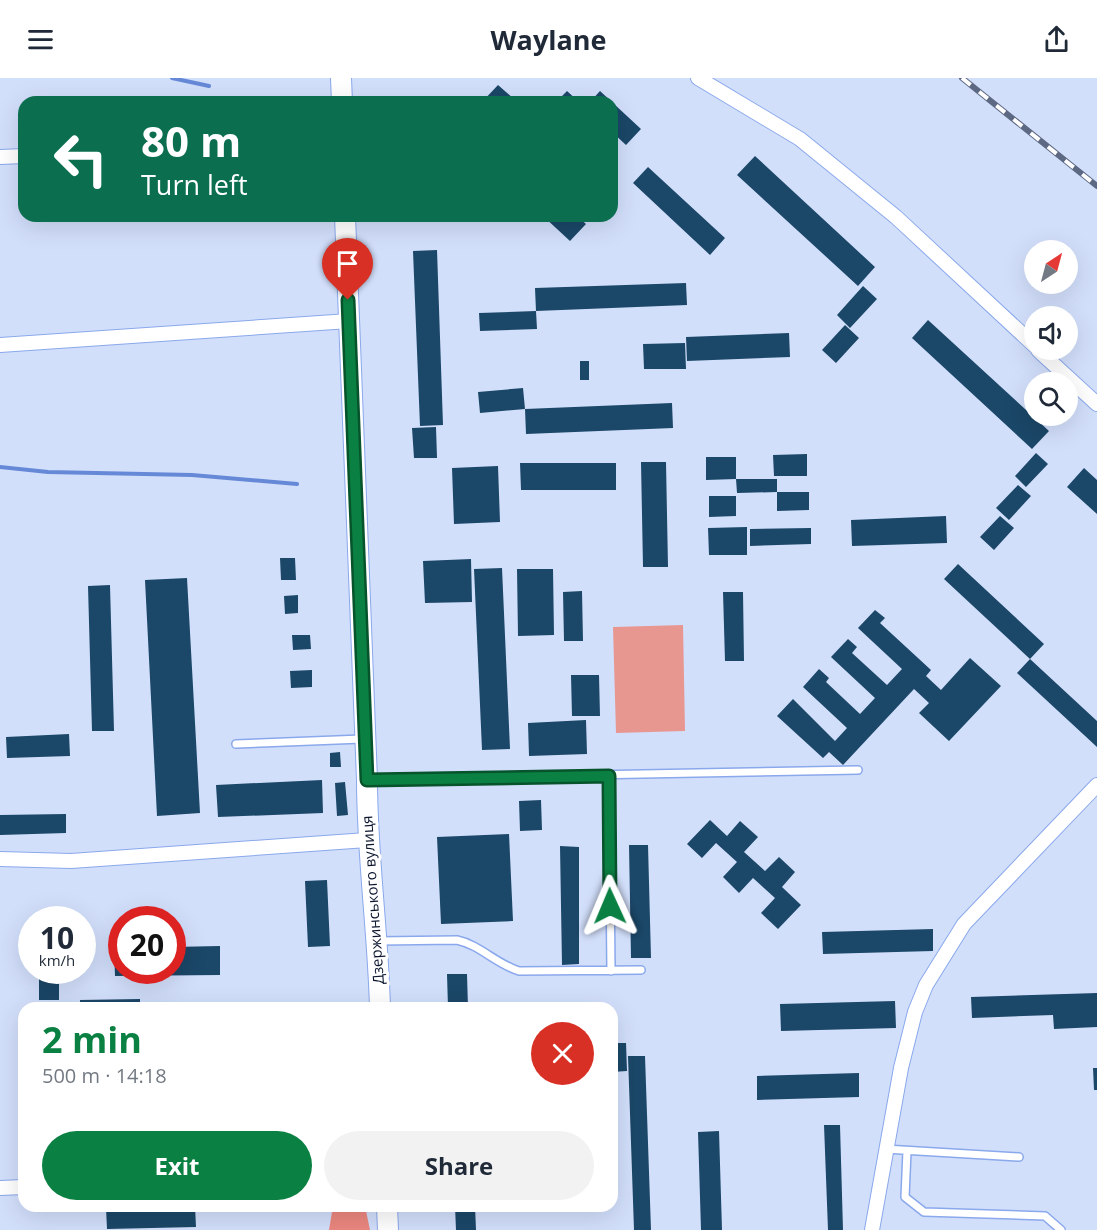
<!DOCTYPE html>
<meta charset="utf-8">
<style>
:root{--surface:#fff;--page:#f2f2f3;--text:#1f2937;--muted:#747a83;--accent:#0b8043}
body{margin:0;font-family:"Open Sans",sans-serif;background:var(--page);color:var(--text);height:100vh;display:flex;flex-direction:column;font-size:22px;white-space:nowrap}
*{box-sizing:border-box;margin:0}
p{font-size:20px;color:var(--muted)}
.icon{flex:none;width:33px;height:33px;fill:none;stroke:currentColor;stroke-width:2;stroke-linecap:round;stroke-linejoin:round}
.map{position:relative;flex:1;overflow:hidden}
.panel{position:absolute;left:18px;top:924px;width:600px;height:210px;display:flex;flex-direction:column;background:var(--surface);border-radius:18px;box-shadow:0 6px 24px #0002}
.panel>*{flex:none}
.hud{position:absolute;left:18px;top:18px;width:600px;height:126px;border-radius:18px;box-shadow:0 6px 24px #0002;background:#0b6e4f;color:#fff;overflow:hidden}
.needle{width:39px;rotate:36deg}
.fabs{position:absolute;left:1024px;top:162px;display:grid;gap:12px}
.fabs a{display:grid;place-items:center;width:54px;height:54px;border-radius:50%;background:var(--surface);box-shadow:0 6px 24px #0002;font-size:30px}
.speed{position:absolute;left:18px;top:828px;display:flex;gap:12px;font-size:30px;font-weight:700;text-align:center}
.speed>*{display:grid;place-content:center;width:78px;height:78px;border-radius:50%;background:var(--surface);box-shadow:0 6px 24px #0002;line-height:1}
.speed small{font-size:15px;font-weight:400}
.speed .limit{border:9px solid #d22;background:#fff;color:#111}
.pin{position:absolute;display:grid;place-items:center;width:51px;height:51px;color:#fff;margin:-62px -26px;border-radius:50% 50% 50% 0;rotate:-45deg;box-shadow:0 0 6px #0007}
.pin .icon{rotate:45deg}
.me{position:absolute;width:66px;margin:-33px;rotate:359deg;stroke-linejoin:round;filter:drop-shadow(0 0 4px #0008)}
.turn{display:flex;align-items:center;gap:21px;height:126px;padding:0 24px;font-size:27px}
.turn .icon{width:78px;height:78px;stroke-width:2.5}
.turn b{display:block;font-size:42px;line-height:51px}
.round{display:grid;place-items:center;flex:none;width:63px;height:63px;border-radius:32px;background:var(--page)}
.summary{display:flex;align-items:center;justify-content:space-between;height:102px;padding:0 24px}
h1{font-size:36px;font-weight:700;line-height:45px;color:var(--accent)}
.button{display:flex;gap:12px;margin-top:auto;padding:12px 24px}
.button a{flex:1;height:69px;border-radius:36px;background:var(--accent);color:#fff;font-size:24px;font-weight:700;line-height:69px;text-align:center}
.button a+a{background:var(--page);color:var(--text)}
header{display:flex;justify-content:space-between;align-items:center;height:78px;padding:0 24px;background:var(--surface);font-size:27px;font-weight:700}
.map>svg:first-child{display:block}
</style>
<header><svg class="icon" aria-label="menu" viewBox="0 0 24 24"><path d="M4 6h16M4 12h16M4 18h16"/></svg>Waylane<svg class="icon" aria-label="share" viewBox="0 0 24 24"><path d="M12 15V3M7 8l5-5 5 5M5 13v7h14v-7"/></svg></header>
<div class="map">
<svg width="1097" height="1152" viewBox="0 0 1097 1152">
<rect width="100%" height="100%" fill="#d2dffb"/>
<path fill="#e89790" d="M683,547L685,653L616,655L613,549Z"/>
<path fill="#eb877f" d="M333,1128H365L370,1152H329Z"/>
<g fill="none" stroke-linecap="round" stroke-linejoin="round">
<path stroke="#6689d7" stroke-width="4" d="M172,0L209,8
M0,389L48,394L192,397L297,406"/>
</g>
<path fill="#1b4768" d="M498,7L513,20L510,24H482Z
M567,13L579,24H556Z
M600,13L641,51L626,67L612,54V24H590Z
M755,78L875,189L858,208L737,97Z
M648,89L725,160L710,177L633,105Z
M543,138H577L586,146L570,163Z
M437,172L443,347L420,348L413,173Z
M686,205L687,227L536,233L535,210Z
M863,208L877,221L850,250L837,237Z
M536,233L537,251L480,253L479,235Z
M928,242L1049,353L1032,371L912,260Z
M845,247L859,260L836,285L822,272Z
M789,255L790,279L687,283L686,259Z
M685,265L686,291H644L643,266Z
M580,283H589V302H580Z
M523,310L525,331L672,325L673,350L526,356L525,331L480,335L478,314Z
M436,349L437,380H414L412,350Z
M1036,375L1048,386L1026,409L1015,398Z
M807,376V398H774L773,377Z
M706,379H736V401L706,402Z
M641,384H666L668,489H643Z
M520,385H616V412H521Z
M498,388L500,444L454,446L452,390Z
M1084,390L1097,402V436L1067,409Z
M736,401H777V414L737,415Z
M1018,407L1031,418L1009,442L996,430Z
M777,414H809V432L777,433Z
M709,418H736V438L709,439Z
M946,438L947,465L852,468L851,442Z
M1000,438L1014,450L994,472L980,459Z
M747,449V477H709L708,450Z
M811,450V466L750,468V451Z
M280,480H295L296,502H281Z
M471,481L472,524L425,525L423,483Z
M958,486L1044,566L1030,581L944,501Z
M502,490L510,671L482,672L474,491Z
M517,491H553L554,557L518,558Z
M187,500L200,735L157,738L145,502Z
M110,507L114,653H92L88,508Z
M582,513L583,563H564L563,514Z
M723,514H743L744,583H725Z
M298,517V535L285,536L284,518Z
M875,532L885,540L880,545L931,592L926,598L941,612L970,580L1001,608L949,663L919,635L929,625L914,611L843,687L829,674L823,680L777,638L793,621L835,663L847,650L803,609L819,591L829,600L826,604L860,636L875,620L831,579L848,561L857,569L852,575L887,607L902,591L858,550Z
M292,557H310L311,571L293,572Z
M1030,581L1097,643V669L1017,595Z
M312,592V609L291,610L290,593Z
M571,597H599L600,638H572Z
M586,642L587,676L529,678L528,645Z
M69,656L70,678L7,680L6,659Z
M340,674L341,689H330V675Z
M322,702L323,735L218,739L216,707Z
M345,704L348,737L337,738L335,705Z
M541,722L542,752L520,753L519,723Z
M66,736V755L0,757V737Z
M710,742L727,758L740,743L758,759L744,774L765,793L779,779L795,794L782,809L801,827L778,851L761,835L775,820L753,800L739,815L723,799L737,784L716,765L702,780L687,766Z
M509,756L513,843L441,846L437,759Z
M629,767H648L651,880H631Z
M560,768L579,769V886L562,887Z
M327,802L330,868L308,869L305,803Z
M933,851V873L823,876L822,854Z
M220,868V897L115,898L114,869H122V892H172V869Z
M39,892H59V922H39Z
M447,896H467L468,930H448Z
M1097,915V949L1054,951L1053,937L972,940L971,919Z
M140,921V930H80V922Z
M895,923L896,950L781,953L780,926Z
M612,965H626L627,993L612,994Z
M628,978H645L651,1152H634Z
M1093,990H1097V1012H1094Z
M859,995V1019L757,1022V998Z
M824,1047H840L843,1152H828Z
M719,1053L722,1152H701L698,1054Z
M195,1128L196,1149L107,1151L106,1130Z
M455,1128H475L476,1152H456Z"/>
<g fill="none" stroke-linecap="round" stroke-linejoin="round">
<g stroke="#8aa8ec" stroke-width="10">
<path id="lane" d="M236,666L362,661
M609,697L611,893
M370,701L858,692
M378,863L457,862C480,867 496,886 519,893L641,892
M885,1071L1019,1079
M907,1073L905,1119L924,1134L1045,1138L1061,1152"/>
</g>
<g stroke="#8aa8ec" stroke-width="16">
<path id="street" d="M698,0L800,61L896,139L1035,268
M0,79L24,78
M0,267L349,243
M1038,272L1097,326
M0,781L71,783L367,762
M0,1110L24,1109
M872,1152L901,990L915,934L926,907L964,846L1097,707"/>
</g>
<g stroke="#8aa8ec" stroke-width="22">
<path id="secondary" d="M341,0L342,24
M345,138L367,702C367,778 378,853 380,930
M387,1128L388,1152"/>
</g>
<use href="#lane" stroke="#fff" stroke-width="7"/>
<use href="#street" stroke="#fff" stroke-width="14"/>
<use href="#secondary" stroke="#fff" stroke-width="20"/>
<g stroke="#5d6882" stroke-width="6">
<path id="rail" d="M962,0L1097,108"/>
</g>
<use href="#rail" stroke="#fff" stroke-width="4" stroke-dasharray="11" stroke-linecap="butt"/>
</g>
<g fill="none" stroke-linecap="round" stroke-linejoin="round">
<g stroke="#07532c" stroke-width="15">
<path id="route" d="M348,222L367,702L609,698L610,828"/>
</g>
<use href="#route" stroke="#0b8043" stroke-width="10"/>
</g>
<g text-anchor="middle" stroke-width="6" stroke-linejoin="round" paint-order="stroke">
<g font-size="15" fill="#0c162f" stroke="#fff">
<text transform="translate(373 822) rotate(-94)" y="5">Дзержинського вулиця</text>
</g>
</g>
</svg>
<div class="fabs">
<a><svg class="needle" viewBox="-14 -14 28 28"><path d="M0-13l5 13h-10z" fill="#e53935"/><path d="M0 13l5-13h-10z" fill="#747a83"/></svg></a>
<a><svg class="icon" aria-label="sound" viewBox="0 0 24 24"><path d="M4 9h4l5-4v14l-5-4H4zM17 9q2 3 0 6"/></svg></a>
<a><svg class="icon" aria-label="search" viewBox="0 0 24 24"><circle cx="10" cy="10" r="6"/><path d="M15 15l6 6"/></svg></a>
</div>
<div class="speed"><div>10<small>km/h</small></div><div class="limit">20</div></div>
<div class="pin" style="left:348px;top:222px;background:#d93025"><svg class="icon" aria-label="arrive" viewBox="0 0 24 24"><path d="M6 21V4h12l-3 4 3 4H6"/></svg></div>
<svg class="me" style="left:610px;top:828px" viewBox="-20 -20 40 40"><path d="M0-17L14 15 0 8-14 15z" fill="#0b8043" stroke="#fff" stroke-width="4"/></svg>
<div class="hud">
<div class="turn"><svg class="icon" aria-label="left" viewBox="0 0 24 24"><path d="M17 20v-9H6M10 6l-5 5 5 5"/></svg><div><b>80 m</b>Turn left</div></div>
</div>
<section class="panel">
<div class="summary"><div><h1>2 min</h1><p>500 m · 14:18</p></div><a class="round" style="background:#d93025;color:#fff"><svg class="icon" aria-label="close" viewBox="0 0 24 24"><path d="M6 6l12 12M18 6L6 18"/></svg></a></div>
<div class="button"><a>Exit</a><a>Share</a></div>
</section>
</div>
